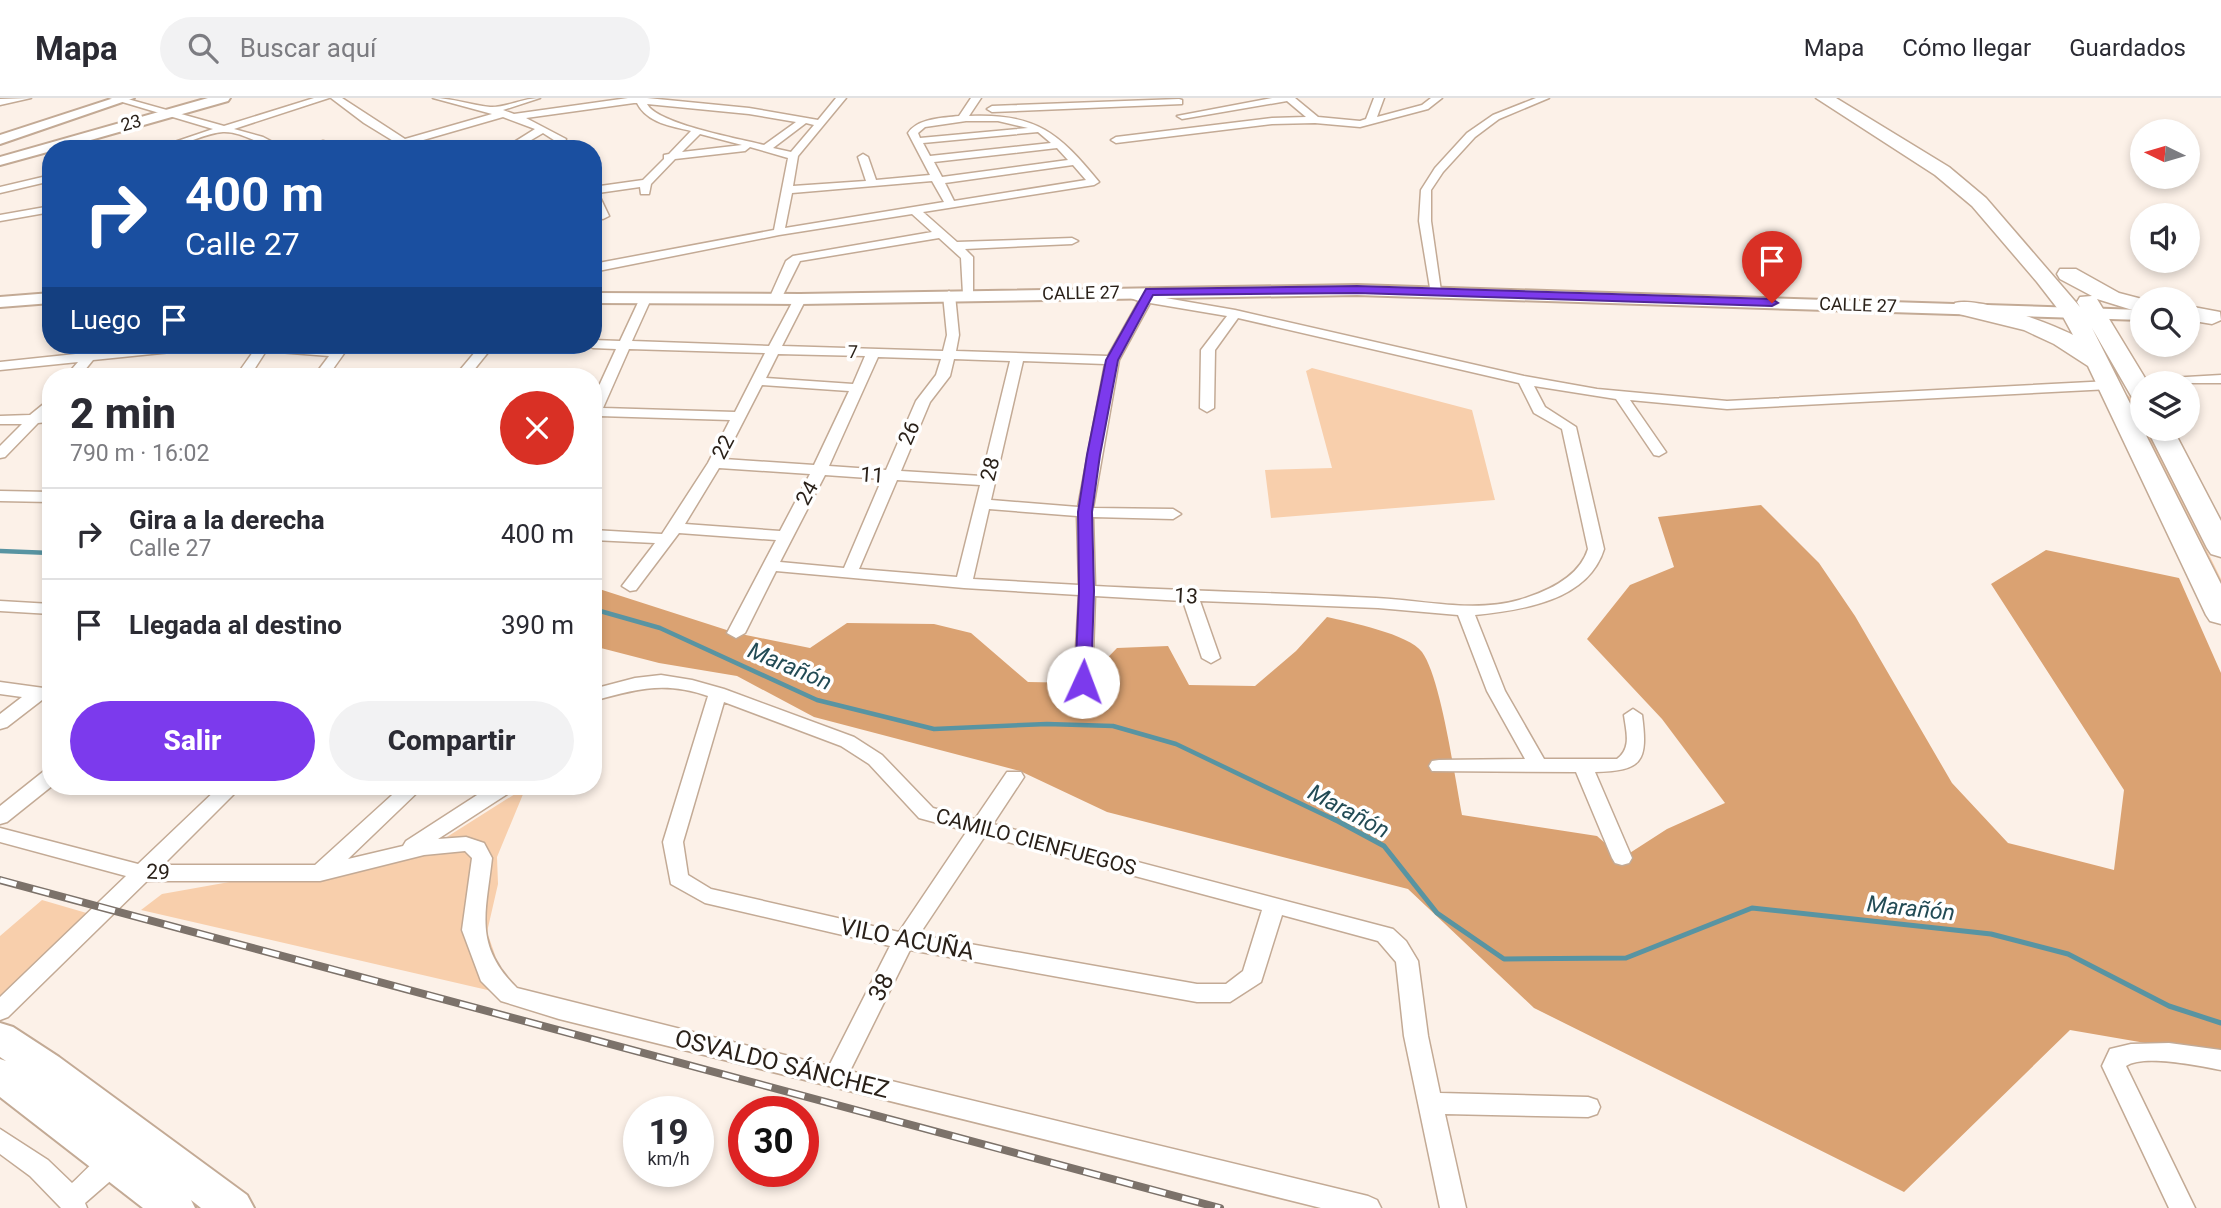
<!DOCTYPE html>
<html lang="es">
<meta charset="utf-8">
<style>
:root{--surface:#fff;--page:#f2f2f3;--text:#2b2b33;--muted:#7c7c81;--line:#e1e1e2;--accent:#7c3aed}
body{margin:0;font-family:Roboto,sans-serif;background:var(--page);color:var(--text);height:100vh;display:flex;flex-direction:column;font-size:26px;white-space:nowrap}
*{box-sizing:border-box;margin:0}
p{font-size:23px;color:var(--muted)}
.icon{flex:none;width:38px;height:38px;fill:none;stroke:currentColor;stroke-width:2;stroke-linecap:round;stroke-linejoin:round}
.map{position:relative;flex:1;overflow:hidden}
.side{position:absolute;left:42px;top:270px;width:560px;height:427px;display:flex;flex-direction:column;background:var(--surface);border-radius:28px;box-shadow:0 4px 10px #0003}
.side>*{flex:none}
.top-card{position:absolute;left:42px;top:42px;width:560px;height:214px;border-radius:28px;box-shadow:0 4px 10px #0003;background:#1a4fa0;color:#fff;overflow:hidden}
.needle{width:46px;rotate:275deg}
.tools{position:absolute;left:2130px;top:21px;display:grid;gap:14px}
.tools a{display:grid;place-items:center;width:70px;height:70px;border-radius:50%;background:var(--surface);box-shadow:0 4px 10px #0003;font-size:35px}
.speed{position:absolute;left:623px;top:998px;display:flex;gap:14px;font-size:35px;font-weight:700;text-align:center}
.speed>*{display:grid;place-content:center;width:91px;height:91px;border-radius:50%;background:var(--surface);box-shadow:0 4px 10px #0003;line-height:1}
.speed small{font-size:18px;font-weight:400}
.speed .limit{border:10px solid #d22;background:#fff;color:#111}
.pin{position:absolute;display:grid;place-items:center;width:60px;height:60px;color:#fff;margin:-72px -30px;border-radius:50% 50% 50% 0;rotate:-45deg;box-shadow:0 0 7px #0007}
.pin .icon{rotate:45deg}
.me{position:absolute;width:77px;margin:-38px;rotate:2deg;stroke-linejoin:round;filter:drop-shadow(0 0 5px #0008)}
.turn{display:flex;align-items:center;gap:24px;height:147px;padding:0 28px;font-size:32px}
.turn .icon{width:91px;height:91px;stroke-width:2.5}
.turn b{display:block;font-size:49px;line-height:60px}
.then{display:flex;align-items:center;height:66px;padding:0 28px;background:#0003;gap:14px;font-size:26px}
.round{display:grid;place-items:center;flex:none;width:74px;height:74px;border-radius:37px;background:var(--page)}
.head{display:flex;align-items:center;justify-content:space-between;height:119px;padding:0 28px}
h1{font-size:42px;font-weight:800;line-height:52px}
.button{display:flex;gap:14px;margin-top:auto;padding:14px 28px}
.button a{flex:1;height:80px;border-radius:42px;background:var(--accent);color:#fff;font-size:28px;font-weight:800;line-height:80px;text-align:center}
.button a+a{background:var(--page);color:var(--text)}
ul{padding:0;list-style:none}
li{display:flex;align-items:center;gap:21px;height:91px;padding:0 28px;border-top:2px solid var(--line)}
li div{flex:1}
li b{display:block;font-size:26px}
li em{font-style:normal}
header{display:flex;align-items:center;gap:42px;box-sizing:border-box;height:98px;padding:0 35px;background:var(--surface);border-bottom:2px solid var(--line)}
header strong{font-size:33px}
nav{display:flex;gap:38px;margin-inline-start:auto;font-size:24px}
.search{width:490px;height:63px;background:var(--page);display:flex;align-items:center;gap:18px;box-sizing:border-box;padding:0 24px;border-radius:38px;color:var(--muted);font-size:26px}
.map>svg:first-child{display:block}
</style>
<header>
<strong>Mapa</strong>
<div class="search"><svg class="icon" aria-label="search" viewBox="0 0 24 24"><circle cx="10" cy="10" r="6"/><path d="M15 15l6 6"/></svg>Buscar aquí</div>
<nav><a>Mapa</a><a>Cómo llegar</a><a>Guardados</a></nav>
</header>
<div class="map">
<svg width="2221" height="1110" viewBox="0 0 2221 1110">
<rect width="100%" height="100%" fill="#fcf1e8"/>
<path fill="#f8cfac" d="M1312,270L1472,312L1495,402L1271,420L1265,372L1332,370L1306,273Z
M2126,296C2137,303 2142,319 2142,331H2147L2221,481V503Z
M526,689L497,759L498,786L487,834L509,897L141,812L162,796L235,783H291L420,756Z
M42,802L90,816L0,902V838Z"/>
<path fill="#daa272" d="M1761,407L1819,465L1855,518L1952,685L2008,745L2114,772L2124,692L1991,486L2046,452L2179,480L2221,575V958L2070,932L1904,1094L1534,910L1408,791L1107,714L1020,673L814,619L737,578L659,565L593,548V489L736,535L810,550L847,525L934,526L971,535L1028,584L1083,585L1117,550L1168,548L1189,587L1255,588L1296,553L1327,519C1349,524 1409,536 1422,554C1441,580 1455,681 1462,717L1597,738L1622,760L1667,731L1725,705L1662,621L1587,541L1630,487L1674,469L1658,419Z"/>
<g fill="none" stroke-linecap="round" stroke-linejoin="round">
<path stroke="#5894a2" stroke-width="4.5" d="M0,453L51,455
M593,511L660,530L817,602L934,631L1047,626L1113,628L1176,646L1335,722"/>
<path stroke="#5894a2" stroke-width="5" d="M1332,720L1384,748L1437,815L1504,861L1626,860L1752,810L1991,836L2068,856L2169,908L2221,925"/>
<g stroke="#c3aa95" stroke-width="3">
<path id="street" d="M31,0L0,7V1Z
M109,0H124L224,28L314,0H329L234,31L263,39L286,51C264,51 244,33 223,34C200,36 180,51 154,51L213,31Z
M331,0H342L405,41L492,16L433,0C453,0 470,7 490,9C505,10 523,0 540,0L503,12L514,16L628,0H647L749,10L818,22L836,0H846L798,58L793,88L866,83L858,59L863,56L868,59L876,82L930,77L908,35C918,20 943,20 959,18L971,0H981L969,18C1036,15 1059,35 1099,84L1094,87L923,114L957,144L1072,140L1078,143L1072,146L965,151L973,159V199L963,196L961,160L939,140L800,163L781,201L775,205L769,201L786,163L793,158L932,134L912,116L779,137L593,174V166L774,132L788,60L750,49L745,53L675,61L651,86L649,96H641L640,89L598,95L609,118L603,121L599,120L593,108V89L643,82L664,61V57L669,56L691,33C671,28 647,25 637,5H634L526,20L566,41L562,51H552L557,44L543,35L516,51H503L535,31L503,19L392,51H375L395,44L364,25ZM647,6L749,16L796,24L764,47C741,41 657,26 647,6ZM966,23H998L1028,30L920,40L918,35L925,29ZM806,25L814,27L791,54L773,50ZM1038,34L1051,45L930,58L923,45ZM700,36L742,47L682,54ZM1057,50L1068,62L942,79L934,64ZM1073,67L1086,82L954,103L945,85ZM932,83L944,104L785,130L792,95Z
M1272,0H1295L1318,19L1360,23L1366,21L1374,0H1384L1377,19L1422,7L1431,0H1442L1428,11L1360,29L1315,25L1272,26L1116,45L1111,42L1116,39L1272,20L1306,19L1287,3L1182,21L1177,18Z
M1536,0H1549L1499,21L1475,39L1443,74L1431,92V123L1441,193L1431,196L1419,123L1421,92L1435,70L1467,35L1493,17Z
M1179,1L1182,2V6L992,14L987,11L992,8Z
M323,43L327,44V48L299,51Z
M51,77V83L0,95V89Z
M51,108V114L0,123V117Z
M1150,190L1156,194L1154,198L1235,212L1524,278L1597,291L1727,303L2110,283L2117,287L2110,291L1727,311L1630,302L1666,354L1659,358L1654,357L1616,301L1534,288L1545,309L1576,329L1604,451C1588,503 1522,512 1475,517L1505,593L1544,661H1617C1632,650 1626,633 1624,617L1633,611L1642,617C1648,663 1643,673 1595,674L1632,760L1629,765L1622,767L1615,765L1612,760L1576,674L1432,673L1429,668L1432,663L1439,662L1525,661L1487,593L1458,517L1378,510L1200,503L1220,560L1211,565L1202,560L1183,503L1095,498L1092,585L1083,591L1074,585L1079,497L964,490L776,473L745,535L736,540L727,535L776,442L679,435L636,492L630,493L622,488L655,445L593,442V432L662,436L708,365L730,322L599,318L593,321V301L616,251L593,250L587,247H593V242L620,243L641,198L651,201L632,243L769,248L794,201L800,197L806,201L782,248L943,253L947,237L943,197L949,193L955,197L959,237L956,253L1108,258L1139,203L1122,197L1128,193L1143,196ZM1150,205L1227,218L1201,252L1200,310L1207,314L1214,310L1215,252L1238,220L1519,285L1534,315L1562,331L1588,451C1579,480 1546,494 1519,502C1473,515 1422,502 1376,500C1283,495 1189,493 1095,488L1093,419L1173,421L1181,416L1173,411L1093,410L1119,262ZM629,251L765,255L735,314L603,310ZM778,256L865,258L853,286L766,280ZM878,259L941,261L936,277L916,303L886,372L829,368ZM954,261L1010,263L982,378L901,373L930,304L950,278ZM1023,263L1105,266L1078,409L991,402ZM762,287L849,293L814,367L724,361ZM719,370L810,376L780,433L685,426ZM825,377L882,381L844,470L780,464ZM897,382L980,387L957,479L859,471ZM989,411L1077,418L1079,487L973,481Z
M166,247H207L201,251L93,262L80,278H66L78,264L0,272V264L85,255L93,250L99,254Z
M258,247L335,251L338,247H350L328,278H314L329,258L266,253L250,278H236Z
M481,247H494L469,278H455Z
M2221,277V285H2145L2152,281Z
M51,300V312L45,318L49,321L47,324L38,325L5,359L0,360V348L22,326H0V318L30,317Z
M0,393L51,394V404L0,403Z
M0,503L51,506V516L0,513Z
M661,577L692,582L724,591L854,639L882,657L933,710L975,721L1007,674H1021L1024,679L993,726L1393,831L1406,843L1418,863L1428,938L1440,995L1588,999L1597,1002L1600,1009L1597,1016L1588,1019L1445,1016L1466,1110H1440L1404,938L1396,864L1378,843L1282,817L1261,884L1230,904H1197L910,852L850,973L1368,1098L1377,1102L1381,1110H1321L559,921L501,903L481,883L462,832L472,760L465,753L424,757L320,783H147L8,919L0,922V899L126,778L0,744V730L138,766L220,688H242L163,767H315L402,688H424L348,761L403,748L406,743L491,688H515L512,693L438,741L466,739L484,745L492,760C486,815 473,847 517,890L829,968L890,848L705,805L671,786L663,744L708,598C664,583 637,591 593,603V591L635,580ZM724,604L841,648L869,666L919,720L967,733L899,834L711,791L688,777L683,744ZM985,738L1262,812L1243,873L1226,886H1197L919,837Z
M0,584L51,591V603L42,602L7,629L0,631V616L22,599L0,596Z
M51,672L52,688L7,724L0,726V708L44,673Z
M2169,945L2221,952V972C2199,968 2144,956 2126,968L2195,1110H2169L2102,968L2110,951L2131,946Z
M0,1031L48,1062L72,1085C86,1073 103,1049 123,1056L126,1064L123,1072L85,1105L87,1110H61L30,1078L0,1056Z"/>
</g>
<g stroke="#c3aa95" stroke-width="4">
<path id="secondary" d="M114,0H134L0,46V37Z
M208,0H230L228,3L59,51H51V53L0,67V59Z
M1357,187L2142,212V222L1357,197L800,206L593,205V195L800,196Z
M51,195V205L0,209V199Z"/>
</g>
<g stroke="#c3aa95" stroke-width="4">
<path id="primary" d="M0,925L13,929L59,959L247,1097L254,1110H201L191,1102L195,1110H143L0,999V961L6,963L0,959Z"/>
</g>
<g stroke="#c3aa95" stroke-width="3">
<path id="highway" d="M1816,0H1836L1949,69L1986,100L2080,209L2077,204L2080,199L2092,198L2060,181L2057,176L2060,171H2076L2119,195L2142,201V215L2097,201L2148,285H2142V303L2133,301L2130,296L2092,230L2221,486V526L2210,523L2206,517L2088,268L2054,246L2024,232L1955,215L1952,210L1955,205C1980,199 2049,225 2073,237L2061,215L2037,184L1972,108L1935,77Z
M2188,208L2220,214L2221,222L2212,226L2188,222Z
M2147,331H2173L2221,423V459L2211,456L2207,450Z"/>
</g>
<use href="#street" fill="#fff" fill-rule="evenodd"/>
<use href="#secondary" fill="#fff" fill-rule="evenodd"/>
<use href="#primary" fill="#fff" fill-rule="evenodd"/>
<use href="#highway" fill="#fff" fill-rule="evenodd"/>
<g stroke="#7c726a" stroke-width="8">
<path id="rail" d="M0,782L1220,1110"/>
</g>
<use href="#rail" stroke="#fff" stroke-width="5" stroke-dasharray="17" stroke-linecap="butt"/>
</g>
<path fill="#7c3aed" stroke="#51269a" stroke-width="2" d="M1357,188L1772,201L1778,205L1772,208L1357,195L1153,197L1118,262L1100,357L1092,414L1094,493L1091,584L1089,588H1077L1075,584L1079,493L1078,414L1087,357L1106,262L1146,191Z"/>
<g text-anchor="middle" stroke-width="7" stroke-linejoin="round" paint-order="stroke">
<g font-size="18" fill="#2a2119" stroke="#fff">
<text transform="translate(131 25) rotate(-16)" y="6">23</text>
<text transform="translate(1081 195) rotate(-1)" y="6">CALLE 27</text>
<text transform="translate(1858 207) rotate(2)" y="6">CALLE 27</text>
<text transform="translate(853 254) rotate(1)" y="6">7</text>
</g>
<g font-size="21" fill="#2a2119" stroke="#fff">
<text transform="translate(909 335) rotate(-67)" y="7">26</text>
<text transform="translate(723 349) rotate(-62)" y="7">22</text>
<text transform="translate(990 371) rotate(-76)" y="7">28</text>
<text transform="translate(872 377) rotate(4)" y="7">11</text>
<text transform="translate(807 395) rotate(-61)" y="7">24</text>
<text transform="translate(1186 498) rotate(3)" y="7">13</text>
<text transform="translate(1036 744) rotate(15)" y="7">CAMILO CIENFUEGOS</text>
<text transform="translate(158 774) rotate(2)" y="7">29</text>
</g>
<g font-size="23" font-style="italic" fill="#224b55" stroke="#fff">
<text transform="translate(790 568) rotate(23)" y="8">Marañón</text>
<text transform="translate(1349 713) rotate(28)" y="8">Marañón</text>
<text transform="translate(1911 810) rotate(6)" y="8">Marañón</text>
</g>
<g font-size="24" fill="#2a2119" stroke="#fff">
<text transform="translate(907 841) rotate(11)" y="8">VILO ACUÑA</text>
<text transform="translate(881 889) rotate(-63)" y="8">38</text>
<text transform="translate(782 966) rotate(14)" y="8">OSVALDO SÁNCHEZ</text>
</g>
</g>
</svg>
<div class="tools">
<a><svg class="needle" viewBox="-14 -14 28 28"><path d="M0-13l5 13h-10z" fill="#e53935"/><path d="M0 13l5-13h-10z" fill="#7c7c81"/></svg></a>
<a><svg class="icon" aria-label="sound" viewBox="0 0 24 24"><path d="M4 9h4l5-4v14l-5-4H4zM17 9q2 3 0 6"/></svg></a>
<a><svg class="icon" aria-label="search" viewBox="0 0 24 24"><circle cx="10" cy="10" r="6"/><path d="M15 15l6 6"/></svg></a>
<a><svg class="icon" aria-label="layers" viewBox="0 0 24 24"><path d="M12 4l9 5-9 5-9-5zM3 14l9 5 9-5"/></svg></a>
</div>
<div class="speed"><div>19<small>km/h</small></div><div class="limit">30</div></div>
<div class="pin" style="left:1772px;top:205px;background:#d93025"><svg class="icon" aria-label="arrive" viewBox="0 0 24 24"><path d="M6 21V4h12l-3 4 3 4H6"/></svg></div>
<svg class="me" style="left:1083px;top:584px" viewBox="-20 -20 40 40"><circle r="19" fill="#fff"/><path d="M0-13L10 11 0 6-10 11z" fill="#7c3aed"/></svg>
<div class="top-card">
<div class="turn"><svg class="icon" aria-label="right" viewBox="0 0 24 24"><path d="M7 20v-9h11M14 6l5 5-5 5"/></svg><div><b>400 m</b>Calle 27</div></div>
<div class="then">Luego<svg class="icon" aria-label="arrive" viewBox="0 0 24 24"><path d="M6 21V4h12l-3 4 3 4H6"/></svg></div>
</div>
<section class="side">
<div class="head"><div><h1>2 min</h1><p>790 m · 16:02</p></div><a class="round" style="background:#d93025;color:#fff"><svg class="icon" aria-label="close" viewBox="0 0 24 24"><path d="M6 6l12 12M18 6L6 18"/></svg></a></div>
<ul>
<li><svg class="icon" aria-label="right" viewBox="0 0 24 24"><path d="M7 20v-9h11M14 6l5 5-5 5"/></svg><div><b>Gira a la derecha</b><p>Calle 27</p></div><em>400 m</em></li>
<li><svg class="icon" aria-label="arrive" viewBox="0 0 24 24"><path d="M6 21V4h12l-3 4 3 4H6"/></svg><div><b>Llegada al destino</b></div><em>390 m</em></li>
</ul>
<div class="button"><a>Salir</a><a>Compartir</a></div>
</section>
</div>
